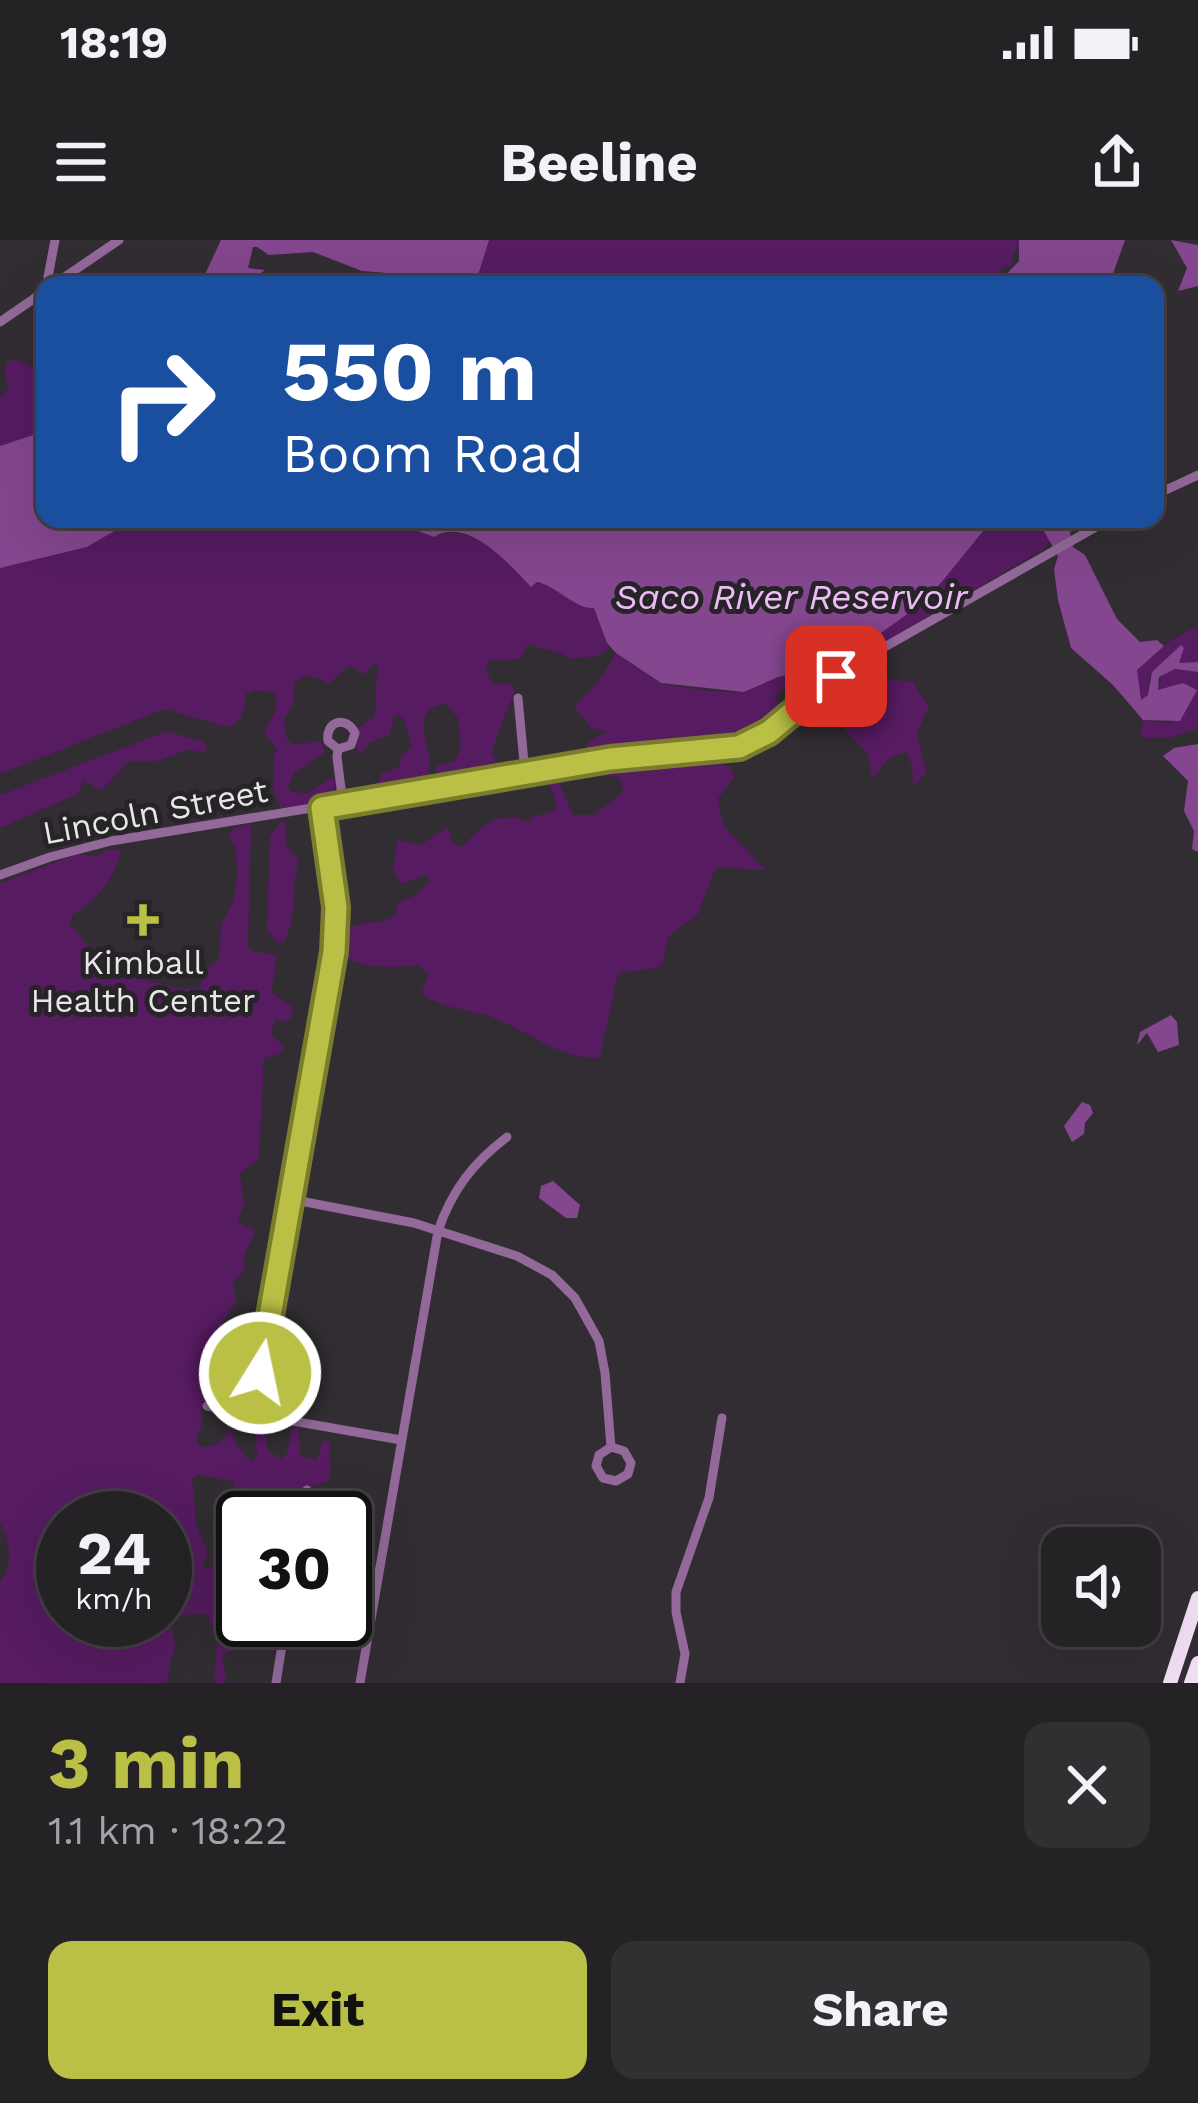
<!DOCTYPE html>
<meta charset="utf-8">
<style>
:root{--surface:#252226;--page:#312f32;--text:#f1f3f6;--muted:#a3a4a7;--line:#423f43;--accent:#bac045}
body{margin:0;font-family:"Work Sans",sans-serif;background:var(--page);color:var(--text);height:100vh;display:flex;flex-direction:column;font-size:45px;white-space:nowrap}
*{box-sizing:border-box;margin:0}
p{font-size:39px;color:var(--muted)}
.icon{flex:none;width:66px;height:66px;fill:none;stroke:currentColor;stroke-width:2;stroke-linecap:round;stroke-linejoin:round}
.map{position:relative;height:1443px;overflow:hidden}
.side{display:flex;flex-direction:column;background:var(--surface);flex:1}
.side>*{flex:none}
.guide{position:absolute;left:36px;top:36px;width:1128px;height:252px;border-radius:24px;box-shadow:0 12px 48px #0002,0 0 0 3px var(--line);background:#1a4fa0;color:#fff;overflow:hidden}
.buttons{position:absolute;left:1041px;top:1287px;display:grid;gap:24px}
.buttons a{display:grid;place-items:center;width:120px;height:120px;border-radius:24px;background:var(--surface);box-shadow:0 12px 48px #0002,0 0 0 3px var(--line);font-size:60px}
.speed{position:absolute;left:36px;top:1251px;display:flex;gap:24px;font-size:60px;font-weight:700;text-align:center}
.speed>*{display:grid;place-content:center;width:156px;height:156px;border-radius:50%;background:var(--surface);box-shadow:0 12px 48px #0002,0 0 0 3px var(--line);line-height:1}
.speed small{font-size:30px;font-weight:400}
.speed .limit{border:6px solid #111;border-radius:18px;background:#fff;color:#111}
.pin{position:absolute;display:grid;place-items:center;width:102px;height:102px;color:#fff;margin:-51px;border-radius:24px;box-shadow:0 6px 18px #0006}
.me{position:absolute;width:132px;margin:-66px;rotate:10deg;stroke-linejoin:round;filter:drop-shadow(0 0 9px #0008)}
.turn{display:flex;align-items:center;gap:42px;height:252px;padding:0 48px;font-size:54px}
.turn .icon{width:156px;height:156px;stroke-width:2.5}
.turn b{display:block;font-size:84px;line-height:102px}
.round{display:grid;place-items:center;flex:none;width:126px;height:126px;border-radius:24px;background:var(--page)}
.overview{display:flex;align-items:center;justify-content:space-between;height:204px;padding:0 48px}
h1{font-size:72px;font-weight:700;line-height:90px;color:var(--accent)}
.button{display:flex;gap:24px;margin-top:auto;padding:24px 48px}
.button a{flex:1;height:138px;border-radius:24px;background:var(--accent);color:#111;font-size:48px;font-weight:700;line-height:138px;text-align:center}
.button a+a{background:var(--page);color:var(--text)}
.status{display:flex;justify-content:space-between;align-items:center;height:84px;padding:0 60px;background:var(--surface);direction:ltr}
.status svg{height:33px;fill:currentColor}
header{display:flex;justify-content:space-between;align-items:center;height:156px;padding:0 48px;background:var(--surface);font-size:54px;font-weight:700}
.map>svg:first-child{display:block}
</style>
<div class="status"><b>18:19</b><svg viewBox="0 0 49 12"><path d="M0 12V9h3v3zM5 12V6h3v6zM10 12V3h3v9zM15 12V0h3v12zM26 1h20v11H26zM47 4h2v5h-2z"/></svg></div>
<header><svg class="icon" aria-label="menu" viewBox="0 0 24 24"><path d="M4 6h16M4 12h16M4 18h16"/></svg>Beeline<svg class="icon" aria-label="share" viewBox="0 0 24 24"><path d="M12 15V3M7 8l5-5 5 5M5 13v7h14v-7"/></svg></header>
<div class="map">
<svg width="1198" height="1443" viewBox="0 0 1198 1443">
<rect width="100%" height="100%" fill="#312d32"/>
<path fill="#561b60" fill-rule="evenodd" d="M456,0H1023L1012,16L1013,24L1002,29L1000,37L1005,45H459Z
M19,120L45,135V191L0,206V158L9,146L4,131L8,121Z
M178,279H231L255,287L265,279H379L381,289L405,286L434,297C467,279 507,320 528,344H546L594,367L604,387L608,408L598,416L569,419C559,409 541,410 528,404L520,419L488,421L486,430L492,443L510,444L515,451C509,465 494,501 492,515L501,526L499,533L451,541L437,535L436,526L455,521L461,507L458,478L445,464C412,467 427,501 430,521C431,531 425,541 420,548L376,550L381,534L399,527L401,516L412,508L405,482L399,475L394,477L390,495L369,503L361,515L358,512V488L374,477C378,459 373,444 379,427L375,423L364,435L349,425L329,444C315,437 308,431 293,443V465L284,479L287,499L293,505L321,501L325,512L295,532L288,547L292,552L307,553L332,537L336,541L332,557L315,565L281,568L273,549L274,514L278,511L265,493C269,477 281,470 275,453L254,450L246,454L242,477L230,488L164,469L0,534V328L87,307L116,290L155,287Z
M993,279H1037L1050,301L1042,310L820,440L781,449L775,458L782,472L779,478L749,499L719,507L579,518L590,501L607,491L591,488L574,467L601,438L616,413C623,418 655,441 661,443C677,448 727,453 743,452C756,451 764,439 777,437C872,419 935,353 993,279Z
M1198,387V422L1179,423L1181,405L1150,437L1148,455L1141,460L1136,433C1145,417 1180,392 1198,387Z
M873,428L891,440L912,441L929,467L917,493L926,532L917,544H913L912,526L906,512L889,518L872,539L868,514L841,486L836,464L819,459L852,432Z
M1175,429L1198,432V489L1170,498L1144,497L1140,492L1143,480L1172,483L1157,450L1163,433Z
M167,491L205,502L207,513L187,510L158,521H129L101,551L83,540L78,554L0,588V555Z
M654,523C681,531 706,518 731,527L734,537L718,559L724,587L765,629C747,632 728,624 715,629L698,674L668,697L663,722L658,727L618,734L600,817C565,824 521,785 484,775C464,769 437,767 421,753L429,735L419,725C395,728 368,729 346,719L342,692C358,678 382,688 398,673L396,664L417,654L431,640L426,635L401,644L393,630L398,600L420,605L448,587L452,602L462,607C483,584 499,570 530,582L532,577L556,570L554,553L544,538L557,537L573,575H594L624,551L619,538C606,534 591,539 580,534L581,530Z
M281,581L285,582L286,605L299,620C290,648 299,678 283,704L276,701L267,688L270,596Z
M251,585L248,706L253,711L277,715L271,752L290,765L294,773L287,782L275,779L271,795L285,807L278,815L264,818L259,918L240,933L244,966L237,981L256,991L244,1015L245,1031L233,1041L236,1063L223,1081L221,1112L212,1113L217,1133L214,1152L228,1162H207L201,1168L202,1184L196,1199L199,1206C215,1209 222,1201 230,1189L236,1204L251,1222L257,1216L254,1180L261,1181L268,1191L267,1210L281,1219L287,1214L291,1189L296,1186L299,1188L300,1216L317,1220L323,1201L329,1202L331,1232L328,1241L301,1251L255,1255L253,1278H243V1310L234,1319L227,1320L222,1310L237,1275L233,1242L197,1234L192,1239L196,1284L208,1313L202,1327L229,1326L241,1334L243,1359L233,1376L253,1390L266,1380H280L274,1411L241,1406L222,1414L226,1443H214L217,1400L207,1373L179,1376L171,1386L175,1404L166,1443H0V1341C13,1330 11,1297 0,1284V643L78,614L97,617L107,610L120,609C120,630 94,666 73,674L70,684C104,722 99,728 153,742C170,746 180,751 199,748L208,728L219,719L221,684L234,660L237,639L236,606L228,595L236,587ZM63,1278H165V1380H63Z"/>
<path fill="#84468e" d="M221,0H489L475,45H426L413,35L362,31L313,12L269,15L257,7H253L248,28L265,30L245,45H200Z
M1019,0H1125L1109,45H996L1019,21Z
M1171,0L1198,5V46L1178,51L1187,28Z
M45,191V279H178L155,287L116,290L87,307L0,328V206Z
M379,279H723L728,286L753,288L779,279H993L940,344L906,375L867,403L826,425L778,437L744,452L661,443L616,413L607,403L594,368C576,370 557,346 537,342L531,347C509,324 468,276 434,297L405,286L381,289Z
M1037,279H1076L1070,293L1073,307L1085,315L1117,379L1140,402L1157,400L1164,406L1137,430L1141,460L1148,455L1152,432L1181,405L1184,408L1179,423L1198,422V432L1175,429L1159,437L1158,450L1183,443L1197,450L1180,481L1143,480L1113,445L1071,408L1058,360L1054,329L1058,316Z
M1198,504V612L1192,609L1194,591L1184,571L1188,541L1163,516L1174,508Z
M1171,775L1177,782L1179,805L1158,812L1147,793L1137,805L1140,792Z
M1082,862L1090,865L1093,873L1085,883L1084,894L1072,902L1064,886Z
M553,941L580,965L577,978H566L539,958L541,946Z"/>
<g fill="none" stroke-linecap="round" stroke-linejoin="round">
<path stroke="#926999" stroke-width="9" d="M52,45L48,37L55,0
M53,45L119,0
M0,82L45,51
M1155,255L1198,235
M518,458L525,533
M338,509L328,501C325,481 346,475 355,493L351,505L338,509L337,517L343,564
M0,635L50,617L111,601L610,519L739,507L764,496L846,429L1110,279
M290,959L414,983L517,1016L552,1035L575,1058L599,1101L605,1133L611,1207L599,1215L596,1226L603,1238L616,1241L628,1234L631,1223L624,1211L611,1207
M207,1166L401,1200
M253,1173L334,712L336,667L322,568
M302,1278L307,1250
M276,1443L286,1380
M360,1443L438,991C452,950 473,923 507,897
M680,1443L685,1414L676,1372V1352L709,1258L722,1178"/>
<path stroke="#f0dcf3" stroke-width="14" d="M1170,1443L1198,1358
M1191,1443L1198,1423"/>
</g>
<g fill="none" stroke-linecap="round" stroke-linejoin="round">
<g stroke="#797d2d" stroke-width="30">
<path id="route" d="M260,1133L334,712L336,667L322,568L610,519L739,507L769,492L836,436"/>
</g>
<use href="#route" stroke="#bac045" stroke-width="21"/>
</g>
<path fill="#bac045" stroke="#272428" stroke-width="4.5" d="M137 662h12v12h12v12h-12v12h-12v-12h-12v-12h12z"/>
<g text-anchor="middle" stroke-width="10" stroke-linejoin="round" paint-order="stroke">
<g font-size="33" fill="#e9e6e9" stroke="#272428">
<text transform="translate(155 571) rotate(-11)" y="12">Lincoln Street</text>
</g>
<g font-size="33" fill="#e9e6e9" stroke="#272428">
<text x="143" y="734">Kimball<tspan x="143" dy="38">Health Center</tspan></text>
</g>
<g font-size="36" font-style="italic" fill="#edbbf5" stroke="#272428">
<text x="791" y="369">Saco River Reservoir</text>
</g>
</g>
</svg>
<div class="buttons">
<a><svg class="icon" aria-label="sound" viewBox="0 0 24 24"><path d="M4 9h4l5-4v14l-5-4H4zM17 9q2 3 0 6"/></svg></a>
</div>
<div class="speed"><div>24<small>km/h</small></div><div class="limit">30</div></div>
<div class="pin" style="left:836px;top:436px;background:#d93025"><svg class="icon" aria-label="arrive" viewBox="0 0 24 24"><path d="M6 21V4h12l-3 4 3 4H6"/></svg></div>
<svg class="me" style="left:260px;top:1133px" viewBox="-20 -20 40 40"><circle r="17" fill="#bac045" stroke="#fff" stroke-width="3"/><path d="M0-11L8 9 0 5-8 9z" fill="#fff"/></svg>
<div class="guide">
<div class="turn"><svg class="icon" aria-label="right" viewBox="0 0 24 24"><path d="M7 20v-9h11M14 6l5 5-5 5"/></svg><div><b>550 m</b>Boom Road</div></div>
</div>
</div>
<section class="side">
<div class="overview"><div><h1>3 min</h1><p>1.1 km · 18:22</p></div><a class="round"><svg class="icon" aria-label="close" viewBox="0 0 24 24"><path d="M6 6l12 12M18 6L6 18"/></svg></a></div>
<div class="button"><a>Exit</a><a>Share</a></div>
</section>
